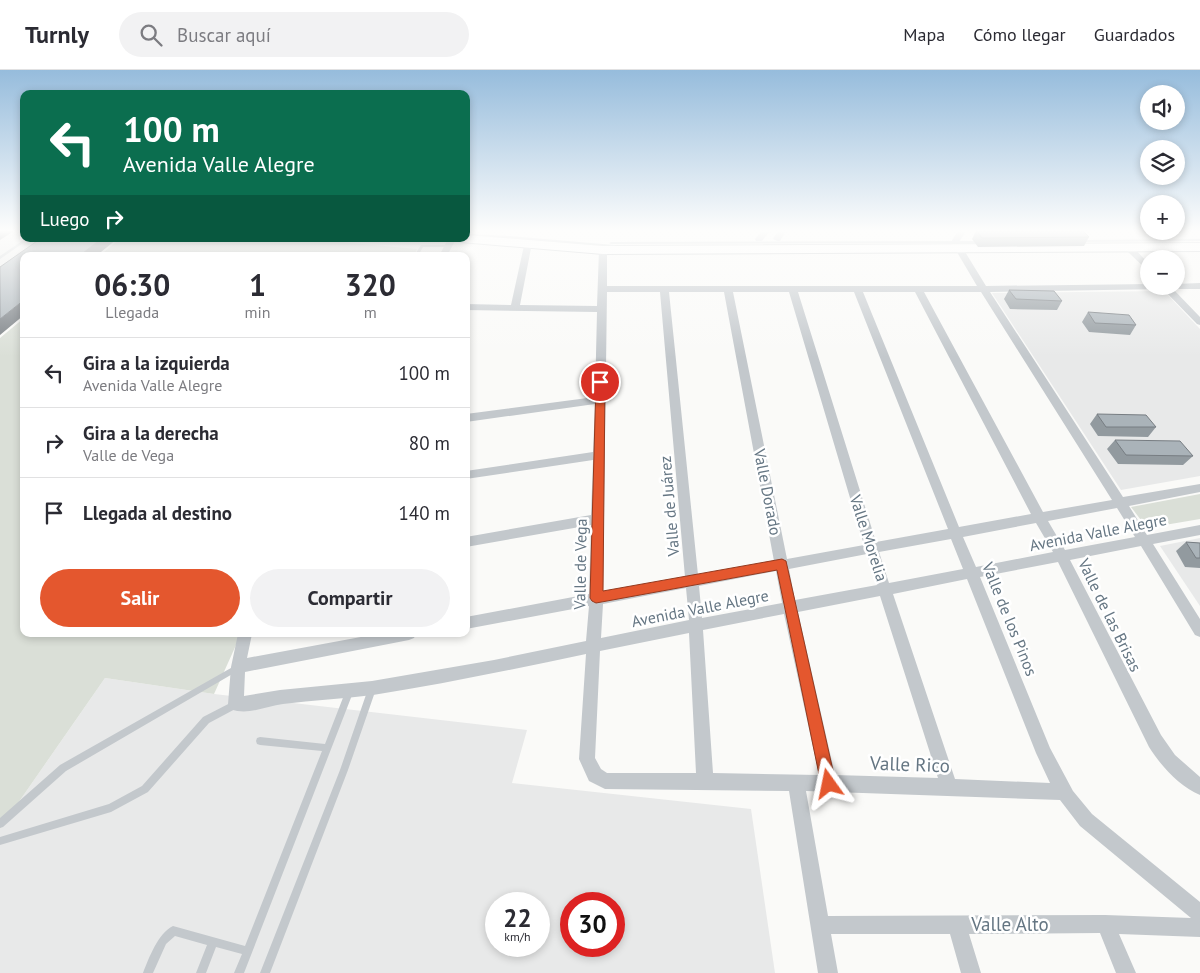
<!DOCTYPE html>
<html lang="es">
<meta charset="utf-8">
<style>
:root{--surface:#fff;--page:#f2f2f3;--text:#2b2b33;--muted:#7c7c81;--line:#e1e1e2;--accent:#e4572e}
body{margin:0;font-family:"PT Sans",sans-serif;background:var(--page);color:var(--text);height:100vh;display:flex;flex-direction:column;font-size:19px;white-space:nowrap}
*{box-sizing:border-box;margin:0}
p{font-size:16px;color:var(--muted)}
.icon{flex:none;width:28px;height:28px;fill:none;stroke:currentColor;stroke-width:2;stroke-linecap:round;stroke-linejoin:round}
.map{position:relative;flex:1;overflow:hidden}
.details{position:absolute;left:20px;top:182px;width:450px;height:385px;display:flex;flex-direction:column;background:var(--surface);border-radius:10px;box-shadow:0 2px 8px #0003}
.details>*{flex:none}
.banner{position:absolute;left:20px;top:20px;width:450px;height:152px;border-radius:10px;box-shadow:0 2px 8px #0003;background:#0b6e4f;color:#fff;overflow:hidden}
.fabs{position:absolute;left:1140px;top:15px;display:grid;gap:10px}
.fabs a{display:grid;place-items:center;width:45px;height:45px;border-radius:50%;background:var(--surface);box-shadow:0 2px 8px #0003;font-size:25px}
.speed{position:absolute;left:485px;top:822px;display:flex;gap:10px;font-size:25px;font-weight:700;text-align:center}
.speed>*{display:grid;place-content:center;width:65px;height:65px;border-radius:50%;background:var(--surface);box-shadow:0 2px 8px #0003;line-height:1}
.speed small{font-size:12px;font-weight:400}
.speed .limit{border:8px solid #d22;background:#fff;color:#111}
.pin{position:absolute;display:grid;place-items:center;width:42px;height:42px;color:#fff;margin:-21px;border:2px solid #fff;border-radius:50%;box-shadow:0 1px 5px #0007}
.me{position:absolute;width:55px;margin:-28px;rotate:348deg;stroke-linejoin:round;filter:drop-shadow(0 0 4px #0008)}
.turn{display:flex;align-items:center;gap:18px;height:105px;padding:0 20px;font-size:22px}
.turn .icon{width:65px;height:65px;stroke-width:2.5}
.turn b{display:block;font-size:35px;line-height:42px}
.then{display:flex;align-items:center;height:48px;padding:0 20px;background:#0003;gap:10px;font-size:19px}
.eta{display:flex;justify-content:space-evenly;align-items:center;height:85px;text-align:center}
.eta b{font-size:30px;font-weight:700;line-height:35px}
.action{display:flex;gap:10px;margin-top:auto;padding:10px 20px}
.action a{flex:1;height:58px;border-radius:30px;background:var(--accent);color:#fff;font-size:20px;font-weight:700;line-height:58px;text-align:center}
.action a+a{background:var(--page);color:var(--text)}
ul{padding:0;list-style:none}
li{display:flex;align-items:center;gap:15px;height:70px;padding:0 20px;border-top:1px solid var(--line)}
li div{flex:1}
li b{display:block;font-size:19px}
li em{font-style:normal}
header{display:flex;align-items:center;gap:30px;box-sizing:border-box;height:70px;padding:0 25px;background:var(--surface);border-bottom:1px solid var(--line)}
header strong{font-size:24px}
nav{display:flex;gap:28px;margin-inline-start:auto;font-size:18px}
.search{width:350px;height:45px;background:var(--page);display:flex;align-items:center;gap:12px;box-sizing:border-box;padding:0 18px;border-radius:28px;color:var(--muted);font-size:19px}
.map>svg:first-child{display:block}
</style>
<header>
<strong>Turnly</strong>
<div class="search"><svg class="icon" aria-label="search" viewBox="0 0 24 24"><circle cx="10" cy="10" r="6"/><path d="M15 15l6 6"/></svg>Buscar aquí</div>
<nav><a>Mapa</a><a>Cómo llegar</a><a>Guardados</a></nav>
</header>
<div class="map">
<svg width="1200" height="903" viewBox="0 0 1200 903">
<rect width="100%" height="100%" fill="#fafaf8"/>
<path fill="#e8e9e9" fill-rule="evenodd" d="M0,161H24V169H117L24,186L0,264Z
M1164,221L1200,259V406L1121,420L992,223Z
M1200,468V536L1160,476Z
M105,608L214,624L527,660L512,713L751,739L775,903H0V759ZM496,834H539V876H496ZM571,834H614V876H571Z"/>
<path fill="#dadfd7" d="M120,169H306L417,179L414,186H99Z
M24,248V564H241L214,624L105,608L0,759V268Z
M1200,424V449L1147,458L1131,437Z"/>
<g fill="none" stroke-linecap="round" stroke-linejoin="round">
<g stroke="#b5babe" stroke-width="2">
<path id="primary" d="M466,165L603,176L1200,173V181L603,184L461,172L459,169H466Z"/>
</g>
<path fill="#c3c8cc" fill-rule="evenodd" d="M466,164L510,166L614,175L616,176L614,177L510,168L466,166Z
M25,169H29L0,189V186Z
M1200,169V171L1079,172L1077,171L1079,170Z
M974,171H975V173L611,174L609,173L611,172Z
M421,175H448L450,176L448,177H423L418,186H414Z
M238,594L241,595L242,597L241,599L66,701L3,757L0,758V748L60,695Z
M372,615L375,616L376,619L348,700L270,903H260L340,700L368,619L369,616Z
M350,616L353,617L354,620L244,903H234L242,884L216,877L206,903H196L207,875L175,866L166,874L153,903H143C149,888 158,863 173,856L245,876L322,681L260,675L257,674L256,671L257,668L260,667L325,674L346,620L347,617Z
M236,630L239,631L240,634L239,637L209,653L148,722L111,742L0,775V767L109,734L142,716L203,647Z"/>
<path fill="#c3c8cc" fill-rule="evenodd" d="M762,161H770L762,171H756L755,169Z
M778,161H786L780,171H777L773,169Z
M958,161H966L959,172L986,216L1149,214V216H1176V214L1200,213V219H1173L1200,247V255L1197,254L1163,219L990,222L1123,427L1200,414V422L1129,436L1147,465L1200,455V465L1153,474L1200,549V567L1195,565L1141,476L1070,490L1161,665L1175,685L1200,707V725C1179,716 1161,696 1149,677L1058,492L980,507L1050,678L1073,721L1092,744L1200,832V867L1119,864L1136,903H1116L1100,863L969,864L981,903H961L950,864H831L838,903H818L789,721L605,719L589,711L579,689L586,584C515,599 444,614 373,625C343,629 313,630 283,634C266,636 247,646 231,639L228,634L231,597L238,564H252L247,588L377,564H416L414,568L409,570L245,602L244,626L280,620L372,611L494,590L586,571L589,536L466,559V547L589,524L591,455L466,477V467L591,445L593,390L466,409V401L593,382L595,334L466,352V344L595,327L597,242L466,240V234L511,235L525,171L532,173L520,235L597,236L599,180L603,178L607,180V216H977L951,172ZM607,222H660L685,507L603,522ZM669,222H724L774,491L698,505ZM733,222H789L864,475L787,489ZM798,222H854L948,459L876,472ZM863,222H915L1031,444L959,457ZM924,222H981L1112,430L1043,442ZM1117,438L1135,467L1065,480L1048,451ZM1036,453L1053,482L976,497L963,467ZM951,469L963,499L889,513L879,482ZM867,484L877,515L795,530L789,499ZM776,501L782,533L702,548L699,516ZM967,509L1036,683L1050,713L955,709L893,524ZM686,518L689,550L601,568L603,534ZM880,526L938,708L835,705L798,542ZM784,544L819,705L713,703L703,560ZM689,563L696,703H607L601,699L595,688L600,581ZM806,721L1060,730L1080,756L1191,848L1105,845L828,846Z
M448,169H456L447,186H439Z
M1126,176H1132L1149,194V202L1126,180Z"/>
<use href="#primary" fill="#fff" fill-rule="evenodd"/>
</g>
<path fill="#929a9f" d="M976,161H1083L1089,167L1084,176L978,177L972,169Z
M1009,220L1062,231L1057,240L1010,239L1004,229Z
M1088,242L1136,255L1130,265L1089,262L1082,252Z
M1097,344L1156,357L1148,367L1098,366L1090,354Z
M1115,370L1193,386L1183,395L1118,394L1107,379Z
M1186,472L1200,473V498L1185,497L1176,481Z"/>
<path fill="#777d82" d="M0,161H14L0,170Z
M101,169H117L96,186H79Z
M24,230V245L0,265V249Z"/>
<path fill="#aab3b9" stroke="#777d82" d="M977,161H1083L1089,167L982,168Z
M40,169H101L79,186H24V230L0,249V197Z
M1009,220L1054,221L1062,231L1016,229Z
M1088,242L1129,245L1136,255L1095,253Z
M1097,344L1146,345L1156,357H1106Z
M1115,370L1180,371L1193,386L1126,385Z
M1186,472L1200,473V488H1196Z"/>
<linearGradient id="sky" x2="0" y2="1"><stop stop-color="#96bcdc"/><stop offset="0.56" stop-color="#fdfdfc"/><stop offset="1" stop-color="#fdfdfc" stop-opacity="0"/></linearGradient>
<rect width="1200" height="287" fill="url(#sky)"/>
<path fill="#e4572e" stroke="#94391e" d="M600,309L605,312L603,521L782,489L786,491L836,714L834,719L829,721L824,719L821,714L777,500L596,533L592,531L590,528L596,312Z"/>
<g text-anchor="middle" stroke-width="5" stroke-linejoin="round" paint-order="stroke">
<g font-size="16" fill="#657683" stroke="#fff">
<text transform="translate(768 422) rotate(79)" y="6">Valle Dorado</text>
<text transform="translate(669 436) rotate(-95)" y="6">Valle de Juárez</text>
<text transform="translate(1098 462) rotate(-11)" y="6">Avenida Valle Alegre</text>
<text transform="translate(869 468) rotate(72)" y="6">Valle Morelia</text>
<text transform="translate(580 494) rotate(-89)" y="6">Valle de Vega</text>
<text transform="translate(700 538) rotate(-11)" y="6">Avenida Valle Alegre</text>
<text transform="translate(1110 545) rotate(64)" y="6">Valle de las Brisas</text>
<text transform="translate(1010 549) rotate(68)" y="6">Valle de los Pinos</text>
</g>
<g font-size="19" fill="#657683" stroke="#fff">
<text transform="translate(910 694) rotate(2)" y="7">Valle Rico</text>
<text x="1010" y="861">Valle Alto</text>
</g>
</g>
</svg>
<div class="fabs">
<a><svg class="icon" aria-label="sound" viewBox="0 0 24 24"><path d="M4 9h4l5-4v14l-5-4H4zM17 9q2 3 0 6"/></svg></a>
<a><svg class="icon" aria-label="layers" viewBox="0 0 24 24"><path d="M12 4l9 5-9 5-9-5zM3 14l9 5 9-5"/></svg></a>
<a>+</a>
<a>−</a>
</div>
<div class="speed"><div>22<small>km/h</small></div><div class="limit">30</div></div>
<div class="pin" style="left:600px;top:312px;background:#d93025"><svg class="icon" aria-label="arrive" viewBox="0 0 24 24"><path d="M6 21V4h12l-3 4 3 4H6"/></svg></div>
<svg class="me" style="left:829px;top:714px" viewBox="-20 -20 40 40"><path d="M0-17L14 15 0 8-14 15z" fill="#e4572e" stroke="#fff" stroke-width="4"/></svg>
<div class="banner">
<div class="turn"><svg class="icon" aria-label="left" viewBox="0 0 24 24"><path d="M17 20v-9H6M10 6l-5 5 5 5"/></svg><div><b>100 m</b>Avenida Valle Alegre</div></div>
<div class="then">Luego<svg class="icon" aria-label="right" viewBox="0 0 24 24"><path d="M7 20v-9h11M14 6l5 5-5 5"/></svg></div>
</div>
<section class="details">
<div class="eta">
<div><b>06:30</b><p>Llegada</p></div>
<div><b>1</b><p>min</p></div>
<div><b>320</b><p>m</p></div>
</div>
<ul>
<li><svg class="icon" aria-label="left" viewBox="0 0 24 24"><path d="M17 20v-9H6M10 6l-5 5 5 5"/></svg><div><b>Gira a la izquierda</b><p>Avenida Valle Alegre</p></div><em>100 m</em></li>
<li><svg class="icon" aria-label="right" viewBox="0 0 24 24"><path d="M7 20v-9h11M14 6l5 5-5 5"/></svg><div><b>Gira a la derecha</b><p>Valle de Vega</p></div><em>80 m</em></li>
<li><svg class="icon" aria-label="arrive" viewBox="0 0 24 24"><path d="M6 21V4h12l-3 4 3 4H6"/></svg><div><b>Llegada al destino</b></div><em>140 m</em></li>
</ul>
<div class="action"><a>Salir</a><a>Compartir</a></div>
</section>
</div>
